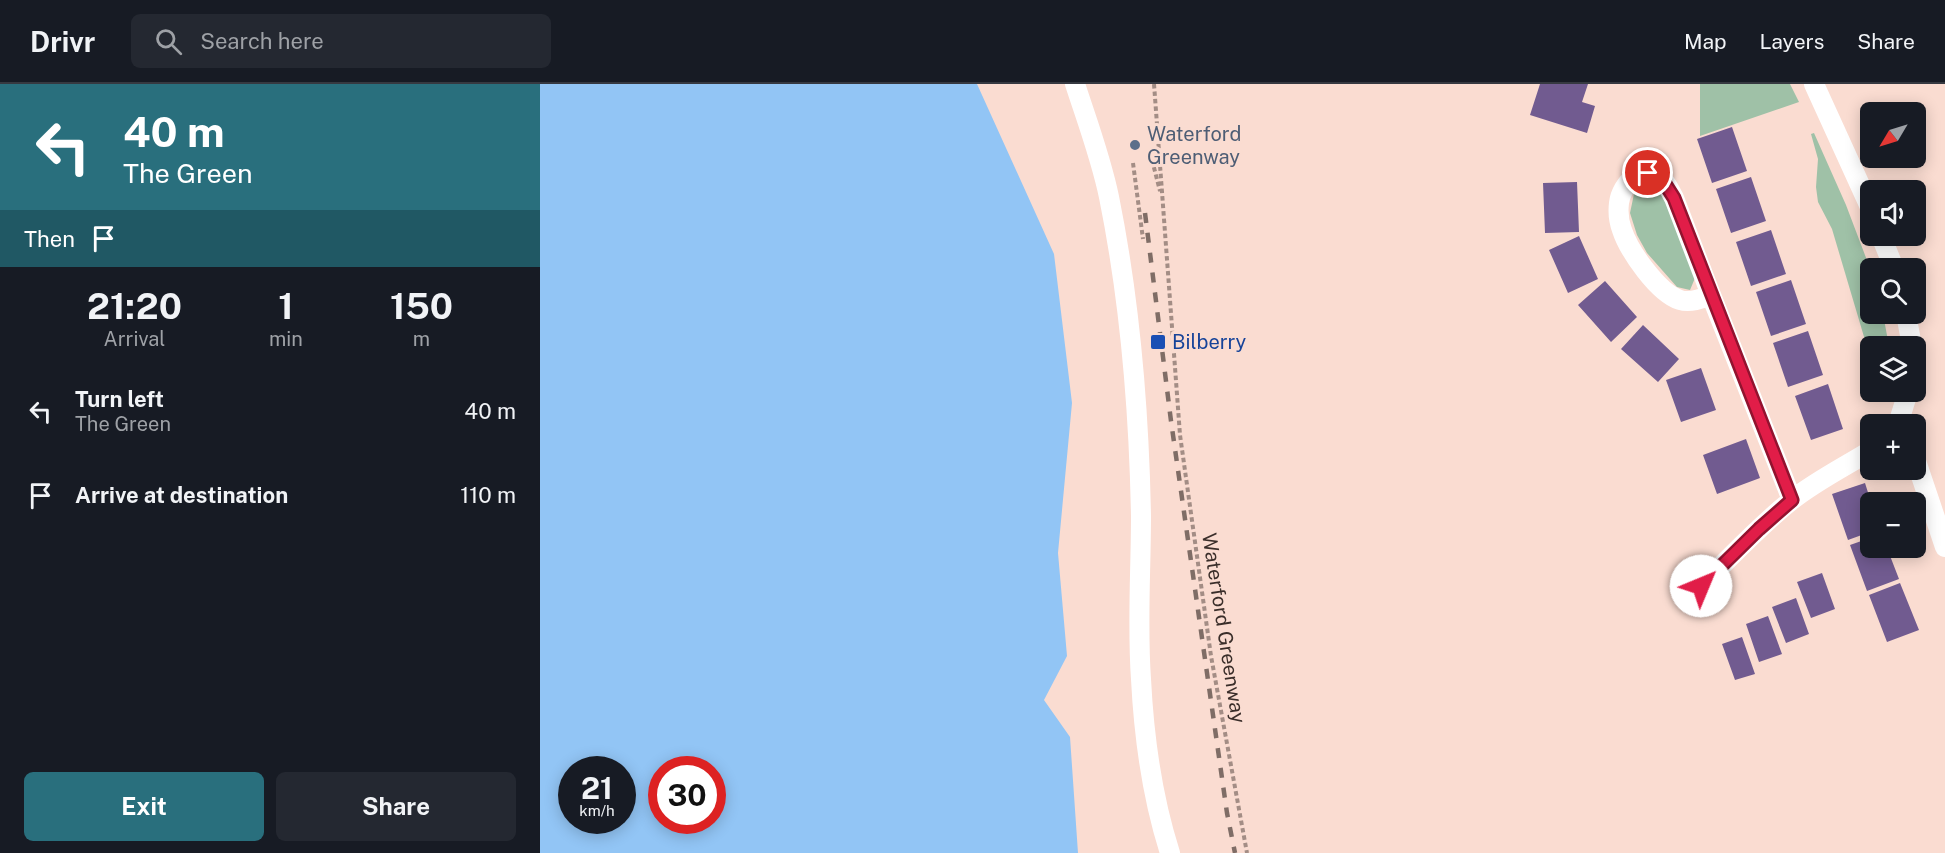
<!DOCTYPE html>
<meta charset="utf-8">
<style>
:root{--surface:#171b24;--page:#242831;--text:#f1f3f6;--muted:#9ea1a6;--line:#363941;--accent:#296f7d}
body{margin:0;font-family:"Public Sans",sans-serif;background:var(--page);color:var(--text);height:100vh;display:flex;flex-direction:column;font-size:22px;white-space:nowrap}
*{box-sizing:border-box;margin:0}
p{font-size:20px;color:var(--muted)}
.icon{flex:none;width:33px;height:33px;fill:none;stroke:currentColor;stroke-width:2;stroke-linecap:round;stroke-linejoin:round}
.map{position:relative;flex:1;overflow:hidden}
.sheet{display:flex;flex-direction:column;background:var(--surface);width:540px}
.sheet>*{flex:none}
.banner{background:#296f7d;color:#fff;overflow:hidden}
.needle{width:39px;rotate:232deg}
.controls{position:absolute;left:1320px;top:18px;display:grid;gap:12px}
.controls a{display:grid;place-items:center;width:66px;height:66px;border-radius:9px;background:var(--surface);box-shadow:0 3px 15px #0003;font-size:30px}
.speed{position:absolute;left:18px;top:672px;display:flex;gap:12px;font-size:30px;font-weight:700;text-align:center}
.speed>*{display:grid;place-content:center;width:78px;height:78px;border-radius:50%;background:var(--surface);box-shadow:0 3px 15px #0003;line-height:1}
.speed small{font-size:15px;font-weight:400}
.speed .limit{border:9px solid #d22;background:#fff;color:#111}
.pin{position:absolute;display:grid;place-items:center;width:51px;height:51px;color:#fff;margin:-26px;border:3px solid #fff;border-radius:50%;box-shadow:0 2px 6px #0007}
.me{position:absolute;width:66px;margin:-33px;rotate:45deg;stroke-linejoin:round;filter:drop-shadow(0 0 4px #0008)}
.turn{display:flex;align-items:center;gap:21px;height:126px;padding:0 24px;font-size:27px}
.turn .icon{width:78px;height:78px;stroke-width:2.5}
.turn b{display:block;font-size:42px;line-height:51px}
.then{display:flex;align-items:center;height:57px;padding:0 24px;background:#0003;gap:12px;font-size:22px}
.eta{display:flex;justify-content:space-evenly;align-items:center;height:102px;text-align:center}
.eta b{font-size:36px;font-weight:700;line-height:42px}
.primary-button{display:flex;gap:12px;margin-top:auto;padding:12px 24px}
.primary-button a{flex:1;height:69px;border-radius:9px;background:var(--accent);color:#fff;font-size:24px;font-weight:700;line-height:69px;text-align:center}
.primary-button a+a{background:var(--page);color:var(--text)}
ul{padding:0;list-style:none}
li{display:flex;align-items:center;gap:18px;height:84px;padding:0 24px}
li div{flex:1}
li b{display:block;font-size:22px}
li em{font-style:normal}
header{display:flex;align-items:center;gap:36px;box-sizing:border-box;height:84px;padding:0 30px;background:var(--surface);border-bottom:2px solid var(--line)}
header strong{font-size:28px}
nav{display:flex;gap:33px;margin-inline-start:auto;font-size:21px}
.search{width:420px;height:54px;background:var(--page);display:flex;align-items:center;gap:15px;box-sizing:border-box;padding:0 21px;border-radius:9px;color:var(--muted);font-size:22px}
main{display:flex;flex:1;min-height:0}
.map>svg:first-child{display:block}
</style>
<header>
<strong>Drivr</strong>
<div class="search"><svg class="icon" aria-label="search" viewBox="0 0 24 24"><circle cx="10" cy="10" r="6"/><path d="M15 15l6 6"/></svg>Search here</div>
<nav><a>Map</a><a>Layers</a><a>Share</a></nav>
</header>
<main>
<section class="sheet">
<div class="banner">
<div class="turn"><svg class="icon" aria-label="left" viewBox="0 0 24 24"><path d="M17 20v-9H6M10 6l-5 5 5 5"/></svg><div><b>40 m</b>The Green</div></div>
<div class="then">Then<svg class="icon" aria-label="arrive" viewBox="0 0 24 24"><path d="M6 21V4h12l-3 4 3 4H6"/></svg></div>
</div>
<div class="eta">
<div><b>21:20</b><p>Arrival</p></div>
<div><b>1</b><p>min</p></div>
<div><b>150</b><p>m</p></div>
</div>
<ul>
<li><svg class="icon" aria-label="left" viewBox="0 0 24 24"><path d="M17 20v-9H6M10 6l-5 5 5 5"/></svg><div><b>Turn left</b><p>The Green</p></div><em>40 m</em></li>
<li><svg class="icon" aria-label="arrive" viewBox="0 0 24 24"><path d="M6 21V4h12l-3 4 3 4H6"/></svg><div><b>Arrive at destination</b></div><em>110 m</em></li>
</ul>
<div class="primary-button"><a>Exit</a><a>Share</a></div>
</section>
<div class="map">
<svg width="1405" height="769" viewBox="0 0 1405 769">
<rect width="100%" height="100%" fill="#fadcd1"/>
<path fill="#9fc1a7" d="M1160,0H1250L1259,18L1160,52Z
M1274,49L1306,121L1328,179L1330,189V230H1343L1349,262H1330V273L1292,145L1278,118L1276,103L1278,75L1271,50Z
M1107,99L1118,104L1129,119L1155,194L1150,206L1137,203L1107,169L1097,151L1090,129L1094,110Z"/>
<path fill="#92c5f5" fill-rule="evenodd" d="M0,0H437L514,170L532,319L518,469L527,572L504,616L530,653L538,769H0ZM32,686H82V736H32ZM122,686H172V736H122Z"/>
<path fill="#715b90" d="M1000,0H1048L1042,18L1055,22L1047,49L990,31Z
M1192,43L1207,87L1172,99L1157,55Z
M1211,93L1226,137L1191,149L1176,105Z
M1037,98L1039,148L1005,149L1003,99Z
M1231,146L1246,190L1211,202L1196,158Z
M1039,152L1058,195L1028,209L1009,166Z
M1251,196L1266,240L1231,252L1216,208Z
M1065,197L1097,233L1071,258L1038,221Z
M1103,241L1139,275L1118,298L1081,265Z
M1268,247L1283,291L1248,303L1233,259Z
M1161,284L1176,326L1141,338L1126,296Z
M1288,300L1303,345L1271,356L1255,312Z
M1206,355L1220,394L1177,410L1163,371Z
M1325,399L1331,418L1330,448L1308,456L1292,410Z
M1330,454V464H1347L1359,495L1327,507L1310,461Z
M1282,489L1295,525L1271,534L1257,498Z
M1360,499L1379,546L1347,558L1329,511Z
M1256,514L1269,550L1246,559L1232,523Z
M1228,532L1242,570L1219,578L1206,540Z
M1202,553L1215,590L1195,596L1182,560Z"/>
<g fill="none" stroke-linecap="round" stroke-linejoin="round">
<path stroke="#a38d85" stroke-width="4" stroke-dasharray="4.5 3" stroke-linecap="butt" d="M614,0L640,351L671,572L707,769
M612,76L620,107
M593,79L603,155"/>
<path stroke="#fff" stroke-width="20" d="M535,0C547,37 561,74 569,113C590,217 599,326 601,432C601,486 597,541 601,595C604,654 612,713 630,769
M1274,0L1330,123
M1341,152L1354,184
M1171,211L1134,114C1130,107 1127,99 1121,94C1103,78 1081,100 1079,119C1078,127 1079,138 1082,146C1089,167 1118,209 1140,216C1150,219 1161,215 1171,211L1252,416
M1366,230L1372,262
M1358,340L1368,308
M1376,377L1405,463
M1161,502C1191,473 1219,442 1252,416C1276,397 1304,383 1330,367"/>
<path stroke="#7f6d66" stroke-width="4.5" stroke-dasharray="10 10" stroke-linecap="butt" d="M605,129L631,337L687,729L695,769"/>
</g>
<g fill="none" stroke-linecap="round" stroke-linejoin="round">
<g stroke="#92132f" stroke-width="15">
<path id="route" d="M1108,89L1122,95L1134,114L1252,416L1219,445L1161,502"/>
</g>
<use href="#route" stroke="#e11d48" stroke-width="10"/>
</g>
<circle fill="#5c6f8a" stroke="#fadcd1" stroke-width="2" cx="595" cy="61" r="6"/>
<rect fill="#1a4fb4" stroke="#fadcd1" stroke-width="2" x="610" y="250" width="16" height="16" rx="3"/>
<g text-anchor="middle" stroke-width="6" stroke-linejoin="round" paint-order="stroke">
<g font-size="20" fill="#4e5e75" stroke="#fadcd1" text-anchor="start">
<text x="607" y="57">Waterford<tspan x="607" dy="23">Greenway</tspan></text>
</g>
<g font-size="20" fill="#164399" stroke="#fadcd1" text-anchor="start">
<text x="632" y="265">Bilberry</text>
</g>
<g font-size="20" fill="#3a2e2a" stroke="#fadcd1">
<text transform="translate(684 544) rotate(81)" y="7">Waterford Greenway</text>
</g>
</g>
</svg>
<div class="controls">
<a><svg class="needle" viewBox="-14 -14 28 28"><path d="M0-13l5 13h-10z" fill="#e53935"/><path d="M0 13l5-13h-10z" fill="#9ea1a6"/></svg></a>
<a><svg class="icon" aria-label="sound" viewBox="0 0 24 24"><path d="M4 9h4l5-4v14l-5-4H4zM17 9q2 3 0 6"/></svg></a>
<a><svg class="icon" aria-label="search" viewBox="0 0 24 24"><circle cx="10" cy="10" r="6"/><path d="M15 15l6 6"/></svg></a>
<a><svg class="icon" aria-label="layers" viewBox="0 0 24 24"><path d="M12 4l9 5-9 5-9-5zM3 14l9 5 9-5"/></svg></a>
<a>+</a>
<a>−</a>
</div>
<div class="speed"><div>21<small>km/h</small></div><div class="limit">30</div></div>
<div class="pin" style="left:1108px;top:89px;background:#d93025"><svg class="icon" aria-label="arrive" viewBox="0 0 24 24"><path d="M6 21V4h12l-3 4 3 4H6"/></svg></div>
<svg class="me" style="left:1161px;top:502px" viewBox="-20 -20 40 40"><circle r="19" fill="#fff"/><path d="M0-13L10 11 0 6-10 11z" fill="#e11d48"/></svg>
</div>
</main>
